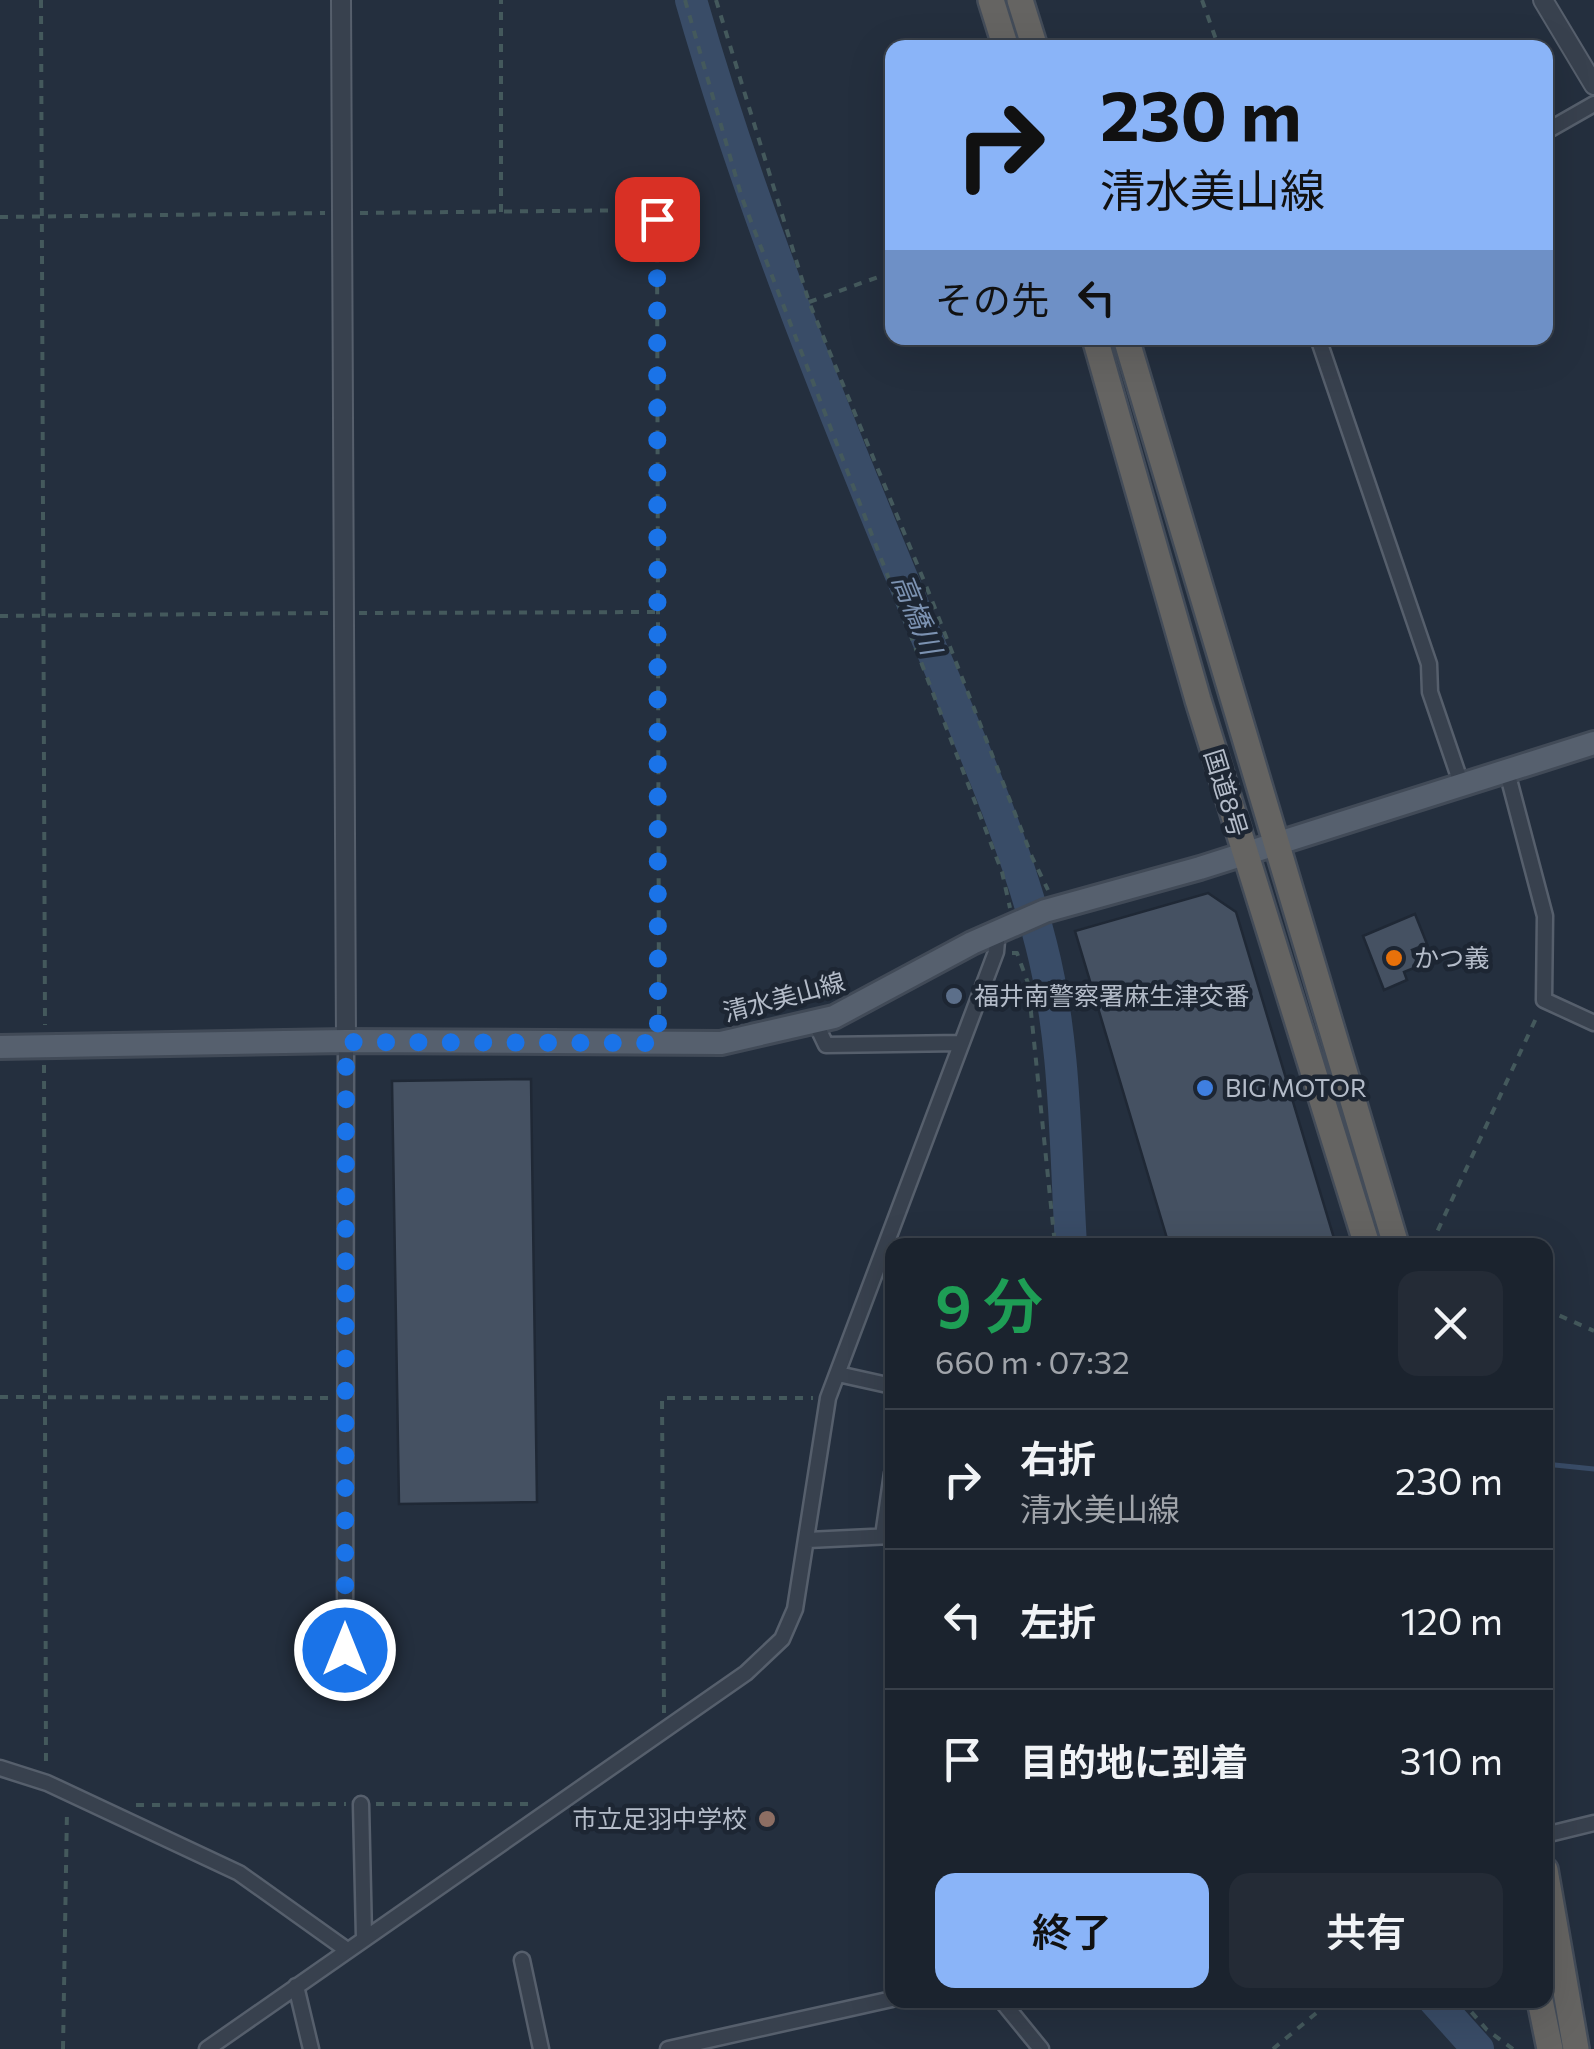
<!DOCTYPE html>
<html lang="ja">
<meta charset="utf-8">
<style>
:root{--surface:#1b232e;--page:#242b36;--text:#f1f3f6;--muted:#a0a4aa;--line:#39404a;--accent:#8ab4f8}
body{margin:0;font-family:Commissioner,"Noto Sans JP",sans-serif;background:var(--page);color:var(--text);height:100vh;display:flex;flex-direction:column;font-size:38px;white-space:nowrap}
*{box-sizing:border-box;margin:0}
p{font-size:32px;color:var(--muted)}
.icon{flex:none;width:55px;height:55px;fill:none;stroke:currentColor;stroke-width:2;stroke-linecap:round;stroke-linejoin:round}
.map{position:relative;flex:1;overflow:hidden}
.side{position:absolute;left:885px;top:1238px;width:668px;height:770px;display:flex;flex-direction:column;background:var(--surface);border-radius:20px;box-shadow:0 10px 40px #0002,0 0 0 2px var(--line)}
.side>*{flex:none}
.hud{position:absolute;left:885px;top:40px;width:668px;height:305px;border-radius:20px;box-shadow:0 10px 40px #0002,0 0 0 2px var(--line);background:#8ab4f8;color:#111;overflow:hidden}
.pin{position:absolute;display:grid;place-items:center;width:85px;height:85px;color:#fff;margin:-42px;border-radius:20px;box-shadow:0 5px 15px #0006}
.me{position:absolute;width:110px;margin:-55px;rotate:0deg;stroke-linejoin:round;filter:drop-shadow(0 0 8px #0008)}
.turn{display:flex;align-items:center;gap:35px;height:210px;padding:0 50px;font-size:45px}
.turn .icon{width:130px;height:130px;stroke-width:2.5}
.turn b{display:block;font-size:70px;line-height:85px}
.then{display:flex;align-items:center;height:95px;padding:0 50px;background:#0003;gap:20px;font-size:38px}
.round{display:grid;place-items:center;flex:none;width:105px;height:105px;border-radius:20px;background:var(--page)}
.headline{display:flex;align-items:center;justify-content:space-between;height:170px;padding:0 50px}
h1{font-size:60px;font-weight:600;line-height:75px;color:#1e9e55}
.cta{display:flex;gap:20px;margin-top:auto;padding:20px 50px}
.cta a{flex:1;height:115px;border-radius:20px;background:var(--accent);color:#111;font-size:40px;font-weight:600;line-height:115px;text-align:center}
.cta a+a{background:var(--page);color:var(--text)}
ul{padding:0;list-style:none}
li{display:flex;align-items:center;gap:30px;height:140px;padding:0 50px;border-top:2px solid var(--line)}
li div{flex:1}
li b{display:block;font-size:38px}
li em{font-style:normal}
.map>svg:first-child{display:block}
</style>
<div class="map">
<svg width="1594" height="2049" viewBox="0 0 1594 2049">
<rect width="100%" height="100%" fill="#242f3e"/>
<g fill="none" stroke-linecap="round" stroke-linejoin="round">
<path stroke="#394c67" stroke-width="5" d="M1545,1464L1594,1469"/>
<path stroke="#394c67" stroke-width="32" d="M691,0C749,202 827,396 907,590C954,706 1010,822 1041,944C1066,1040 1065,1146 1071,1245
M1434,2000L1478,2049"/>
</g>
<path fill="#455162" stroke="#1f2835" stroke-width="2.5" d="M1208,893L1236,912L1336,1245H1169L1075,931Z
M1415,914L1427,944L1412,950L1419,966L1404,972L1407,980L1384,990L1363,936Z
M531,1079L537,1502L399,1504L392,1081Z"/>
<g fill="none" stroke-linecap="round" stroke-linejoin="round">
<g stroke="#565f6c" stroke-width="19">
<path id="minor" d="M1545,132L1594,104
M1318,338L1429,664L1430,692L1462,786
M1507,772L1545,916L1544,1000L1594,1023
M815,1022L826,1045L961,1043
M838,1374L892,1386
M883,1536L892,1473
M808,1540L892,1536
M345,1650L346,1041
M0,1768L47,1783L239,1873L347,1950
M361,1804L364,1937
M1545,1835L1594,1823
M522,1960L541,2049
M296,1986L311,2049
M1001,2000L1041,2049
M207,2049L746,1673L782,1639L795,1609L828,1398L996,952L998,930
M668,2049L892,1999"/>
</g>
<g stroke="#565f6c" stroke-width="22">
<path id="tertiary" d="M341,0L346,1041
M1543,0L1594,85"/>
</g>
<g stroke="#414a57" stroke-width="28">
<path id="primary" d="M0,1047L346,1041L721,1043L834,1017L972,943L1045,911L1200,868L1594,743"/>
</g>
<g stroke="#434c59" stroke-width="30">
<path id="trunk" d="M991,0L1006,48
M1020,0L1035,48
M1095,338L1198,700L1367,1245
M1126,338L1396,1245
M1545,1870L1576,2049
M1540,2000L1550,2049"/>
</g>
<path stroke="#44595c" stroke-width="4" stroke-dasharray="8 8" stroke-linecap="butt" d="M41,0L45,1025
M685,0L742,198L1002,872L1010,908
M716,0L809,302L929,593L1032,857L1048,890
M1202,0L1219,48
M501,212V0
M360,213L648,210L657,219L659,1024
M0,217L325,213
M809,302L892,272
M359,613L659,612
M0,616L329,613
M1012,953H1017L1028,983L1055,1245
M44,1065L46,1765
M1431,1245L1538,1014
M1545,1309L1594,1331
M0,1397L331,1398
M664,1713L662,1398H813
M376,1804H531
M136,1805L346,1804
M1461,2000L1487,2030L1513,2049
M63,2049L67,1810
M1273,2049L1332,2000"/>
<use href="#minor" stroke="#38414e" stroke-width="14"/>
<use href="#tertiary" stroke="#38414e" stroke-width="18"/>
<use href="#primary" stroke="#56606e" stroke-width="22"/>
<use href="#trunk" stroke="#656462" stroke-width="25"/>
</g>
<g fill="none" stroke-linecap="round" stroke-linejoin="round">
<path stroke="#1a73e8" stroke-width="18" stroke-dasharray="0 32.4" d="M345,1650L346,1042L658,1043L657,219"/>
</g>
<circle fill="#e8710a" stroke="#1d2633" stroke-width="4" cx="1394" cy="958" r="10"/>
<circle fill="#5c6f8a" stroke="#1d2633" stroke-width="4" cx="954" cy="996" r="10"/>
<circle fill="#3f7fe0" stroke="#1d2633" stroke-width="4" cx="1205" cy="1088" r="10"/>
<circle fill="#8d6e63" stroke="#1d2633" stroke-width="4" cx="767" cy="1819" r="10"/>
<g text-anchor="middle" stroke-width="9" stroke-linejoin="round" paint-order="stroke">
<g font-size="25" fill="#b4bcc9" stroke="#1d2633">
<text transform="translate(1226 793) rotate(73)" y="9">国道8号</text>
<text transform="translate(784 997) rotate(-15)" y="9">清水美山線</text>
</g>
<g font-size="25" fill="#b4bcc9" stroke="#1d2633" text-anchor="start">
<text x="1414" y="967">かつ義</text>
<text x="974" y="1005">福井南警察署麻生津交番</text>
<text x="1225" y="1097">BIG MOTOR</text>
<text x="747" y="1828" text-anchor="end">市立足羽中学校</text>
</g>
<g font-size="28" font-style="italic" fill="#7c92b1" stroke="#1d2633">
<text transform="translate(917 614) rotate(68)" y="10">高橋川</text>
</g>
</g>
</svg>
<div class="pin" style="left:657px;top:219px;background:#d93025"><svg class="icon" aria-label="arrive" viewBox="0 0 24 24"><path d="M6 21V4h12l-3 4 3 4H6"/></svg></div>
<svg class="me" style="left:345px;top:1650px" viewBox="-20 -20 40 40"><circle r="17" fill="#1a73e8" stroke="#fff" stroke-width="3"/><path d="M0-11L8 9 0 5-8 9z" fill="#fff"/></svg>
<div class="hud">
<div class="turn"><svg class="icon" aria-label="right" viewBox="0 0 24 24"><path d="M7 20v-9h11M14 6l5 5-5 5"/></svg><div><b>230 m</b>清水美山線</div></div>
<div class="then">その先<svg class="icon" aria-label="left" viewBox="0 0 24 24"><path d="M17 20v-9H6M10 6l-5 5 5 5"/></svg></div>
</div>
<section class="side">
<div class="headline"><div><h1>9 分</h1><p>660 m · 07:32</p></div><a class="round"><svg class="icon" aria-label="close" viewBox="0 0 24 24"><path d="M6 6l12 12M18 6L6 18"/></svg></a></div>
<ul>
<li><svg class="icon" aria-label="right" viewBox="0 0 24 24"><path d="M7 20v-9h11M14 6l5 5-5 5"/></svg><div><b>右折</b><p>清水美山線</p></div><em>230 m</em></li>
<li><svg class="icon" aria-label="left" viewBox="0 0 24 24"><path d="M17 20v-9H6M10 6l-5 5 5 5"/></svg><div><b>左折</b></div><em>120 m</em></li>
<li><svg class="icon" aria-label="arrive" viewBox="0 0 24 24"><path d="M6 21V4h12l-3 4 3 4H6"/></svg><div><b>目的地に到着</b></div><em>310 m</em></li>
</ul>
<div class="cta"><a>終了</a><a>共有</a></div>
</section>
</div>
